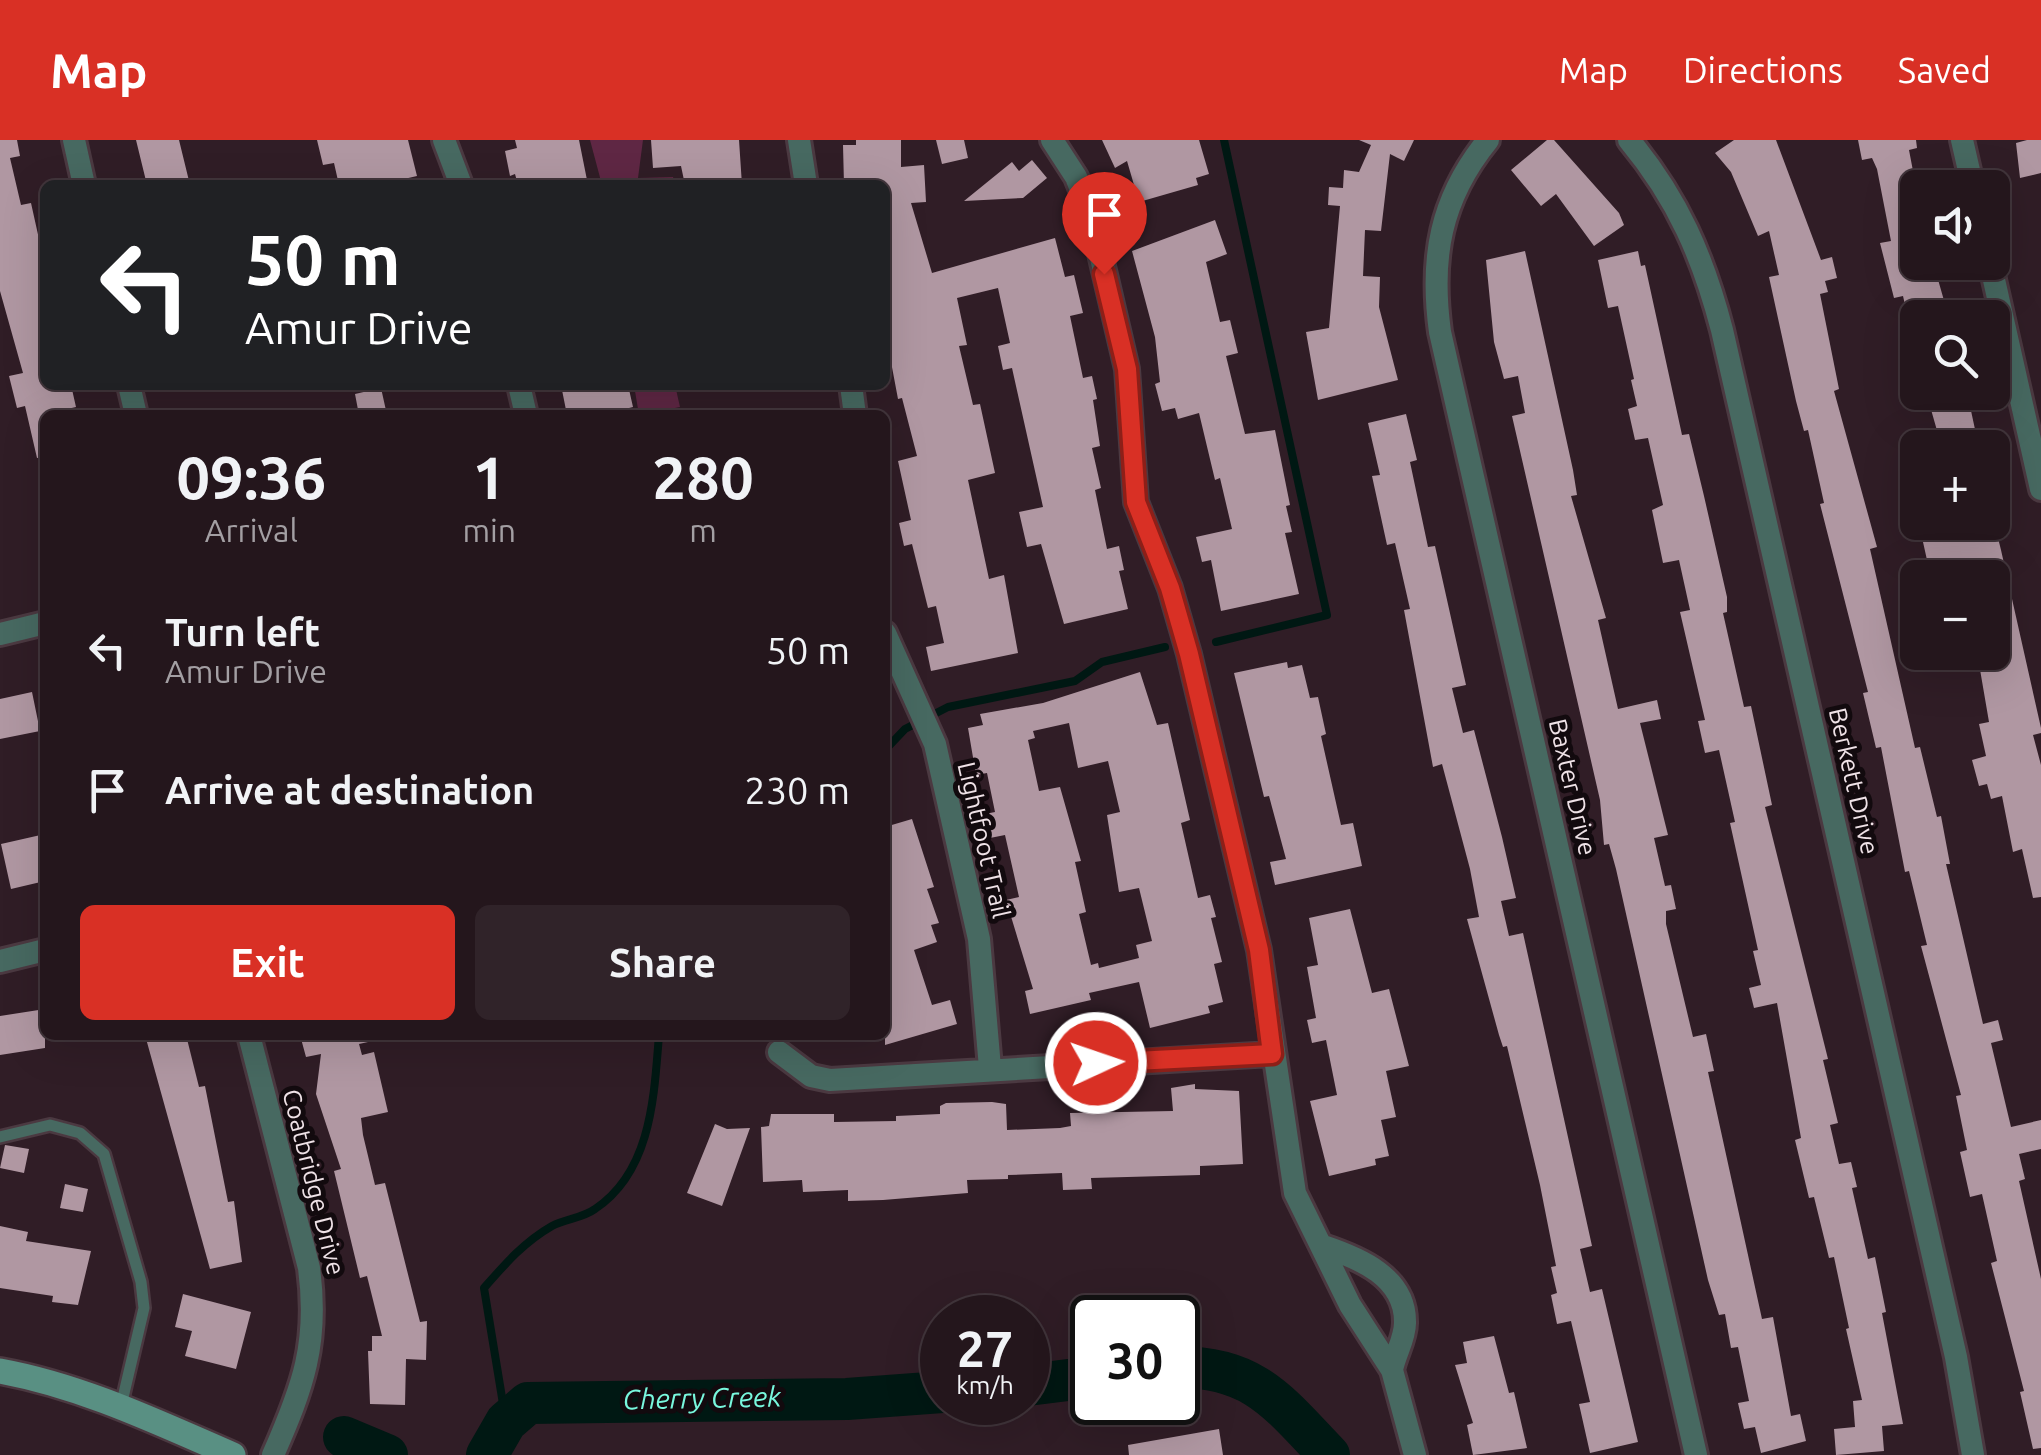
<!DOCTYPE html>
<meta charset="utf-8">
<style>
:root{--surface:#24161c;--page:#302329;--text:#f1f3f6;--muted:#a39fa3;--line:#41353b;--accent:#d93025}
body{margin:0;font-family:Ubuntu,sans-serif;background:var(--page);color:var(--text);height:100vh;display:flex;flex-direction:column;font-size:38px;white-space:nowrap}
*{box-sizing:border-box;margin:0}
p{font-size:32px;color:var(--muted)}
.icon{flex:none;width:55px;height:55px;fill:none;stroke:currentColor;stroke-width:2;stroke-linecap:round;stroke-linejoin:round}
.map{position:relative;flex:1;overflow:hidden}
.side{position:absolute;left:40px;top:270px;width:850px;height:630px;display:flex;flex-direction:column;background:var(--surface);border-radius:15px;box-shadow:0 10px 40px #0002,0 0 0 2px var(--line)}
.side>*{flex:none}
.banner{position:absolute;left:40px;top:40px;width:850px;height:210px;border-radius:15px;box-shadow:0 10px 40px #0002,0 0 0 2px var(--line);background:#202124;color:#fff;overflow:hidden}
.fabs{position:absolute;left:1900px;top:30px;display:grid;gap:20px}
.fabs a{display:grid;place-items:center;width:110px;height:110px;border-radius:15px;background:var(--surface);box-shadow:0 10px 40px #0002,0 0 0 2px var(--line);font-size:50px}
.speed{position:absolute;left:920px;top:1155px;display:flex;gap:20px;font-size:50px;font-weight:700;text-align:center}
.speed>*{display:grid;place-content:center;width:130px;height:130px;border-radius:50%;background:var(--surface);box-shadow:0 10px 40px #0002,0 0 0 2px var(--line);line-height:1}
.speed small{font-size:25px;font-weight:400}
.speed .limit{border:5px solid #111;border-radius:15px;background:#fff;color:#111}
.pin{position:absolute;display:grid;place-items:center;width:85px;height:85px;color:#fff;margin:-102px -42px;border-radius:50% 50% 50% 0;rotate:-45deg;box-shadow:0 0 10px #0007}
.pin .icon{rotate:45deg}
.me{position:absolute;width:110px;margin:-55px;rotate:87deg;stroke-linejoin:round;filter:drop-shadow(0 0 8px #0008)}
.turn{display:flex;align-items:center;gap:35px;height:210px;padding:0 40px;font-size:45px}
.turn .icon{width:130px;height:130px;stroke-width:2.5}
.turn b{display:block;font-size:70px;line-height:85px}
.eta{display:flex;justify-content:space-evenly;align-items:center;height:170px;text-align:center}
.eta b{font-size:60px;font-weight:600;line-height:70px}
.cta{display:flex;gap:20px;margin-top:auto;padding:20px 40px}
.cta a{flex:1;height:115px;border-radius:15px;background:var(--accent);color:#fff;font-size:40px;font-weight:600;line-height:115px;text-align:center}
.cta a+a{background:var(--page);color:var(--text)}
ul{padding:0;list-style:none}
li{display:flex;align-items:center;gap:30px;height:140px;padding:0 40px}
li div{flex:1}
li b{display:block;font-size:38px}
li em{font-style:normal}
header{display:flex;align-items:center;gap:60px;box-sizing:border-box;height:140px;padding:0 50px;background:var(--accent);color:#fff}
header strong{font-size:48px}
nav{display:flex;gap:55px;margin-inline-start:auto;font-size:35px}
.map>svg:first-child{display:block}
</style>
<header>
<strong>Map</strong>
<nav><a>Map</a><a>Directions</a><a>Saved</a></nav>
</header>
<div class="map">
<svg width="2041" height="1315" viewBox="0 0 2041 1315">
<rect width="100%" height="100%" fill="#301d26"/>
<path fill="#5f2744" d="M590,0H643L638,38L673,37L675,45H602Z
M634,245H675L680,267L639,275Z"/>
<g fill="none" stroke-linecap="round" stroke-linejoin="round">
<path stroke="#001813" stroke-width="8" d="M1216,502L1327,475L1224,0
M885,610L905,589L948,567L1075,541L1102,522L1165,507
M506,1282L484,1148C505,1124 524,1102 552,1086C565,1079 583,1078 595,1069C652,1031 654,955 659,895"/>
<path stroke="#001813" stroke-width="42" d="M1178,1227C1255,1227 1279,1263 1329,1315
M1028,1245L1092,1237
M344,1297L387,1315
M487,1315L506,1282L528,1263L847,1259L942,1252"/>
</g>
<path fill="#b097a2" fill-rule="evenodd" d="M0,0H17L20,16L10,18L21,65L31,63L45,126V245H71L76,267L45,274V317L37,318L25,266L17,268L9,236L23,233L0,151Z
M136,0H179L190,45H147Z
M317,0H408L417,36L404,39L406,45H339L334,23L323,25Z
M515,0H579L588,45H518L515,34L510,36L505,11L517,8Z
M651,0H739L742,45H685L681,26L653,28Z
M856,0H901V27L924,25L926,62L911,63L932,133L1055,98L1065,137L1074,135L1083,173L1070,176L1083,238L1092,236L1097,259L1093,260L1100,306L1092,308L1101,348L1095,350L1107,409L1119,406L1124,430L1119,431L1128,469L1064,484L1041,404L1027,407L1019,372L1043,367L1012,228L1003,230L998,206L1010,203L998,148L957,158L967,205L959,206L973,265L980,264L995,333L968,340L989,439L1004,435L1018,513L931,531L926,507L944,503L936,466L928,468L912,404L904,406L899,383L911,380L898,321L917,316L902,258L898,259L885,190V45H844L843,5H856Z
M936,0H964L968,18L942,24Z
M1102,0H1199L1209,34L1196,38L1198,45L1139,62L1127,21L1115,28Z
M1359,0H1414L1404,21L1390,14L1381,91L1365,90L1363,136L1380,137L1379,167L1398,240L1318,260L1306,192L1329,188L1340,66L1328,65L1329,47L1343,48L1344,30L1359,32L1371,5Z
M1547,0H1554L1619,73L1624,85L1594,106L1556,54L1541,66L1511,30Z
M1734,0H1776L1821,120L1832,117L1837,138L1825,141L1828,152L1820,154L1839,249L1834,251L1877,407L1870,409L1915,608L1920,607L1937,677L1941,676L1950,724H1946L1983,884L1998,880L2003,900L1991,903L2011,987L2041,980V1009L2019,1014L2025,1039L2019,1041L2041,1139V1308L2033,1309L2020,1252L2024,1251L1991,1123L1997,1121L1982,1054L1970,1057L1960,1012L1967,1010L1956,956L1961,955L1921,806L1927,805L1909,731L1905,732L1881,607L1876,608L1863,553L1868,552L1820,364L1824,363L1808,290L1804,291L1796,261L1769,137L1779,135L1769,91L1758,96L1731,32L1715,13Z
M1858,0H1916L1917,8L1909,10L1913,31L1918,30V122H1933L1949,178H1908L1903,156L1894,158L1880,103L1891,101L1877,29L1872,18L1862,20Z
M2027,0H2041V33L2020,38L2016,3Z
M1032,20L1047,38L1023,58L964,61L1012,22L1019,31Z
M1215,80L1227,114L1206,122L1220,182L1230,180L1238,213L1226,216L1245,294L1275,290L1290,365L1286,366L1292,392L1285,393L1299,454L1221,471L1211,420L1202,422L1196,397L1232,389L1220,338L1215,340L1199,273L1178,279L1175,268L1162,271L1155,244L1160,242L1155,197L1132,111Z
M1525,111L1573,330L1577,355L1571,356L1606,478L1598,480L1618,569L1657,560L1661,579L1640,583L1668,695L1654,698L1665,746L1671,745L1676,769L1666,771V784L1693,897L1706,894L1714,931L1708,932L1762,1179L1773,1177L1791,1276L1800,1274L1806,1301L1761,1313L1755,1287L1744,1289L1738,1263L1749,1261L1738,1207L1731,1208L1725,1174L1719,1175L1708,1140L1616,729L1609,704L1604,705L1600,660L1512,276L1525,273L1518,236L1504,239L1494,202L1486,120Z
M1638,111L1641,126L1645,125L1682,295L1689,294L1704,356L1727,457V472L1723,473L1744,567L1751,566L1772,665L1765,667L1828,919L1823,920L1838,983L1830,985L1839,1024L1851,1022L1857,1047L1852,1048L1868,1119L1875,1117L1886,1172L1882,1173L1903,1284L1882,1286L1884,1311L1836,1315L1834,1289L1855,1287L1853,1261L1862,1260L1846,1189L1849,1188L1834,1117L1829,1118L1814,1057L1809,1058L1795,1000L1801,998L1777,863L1754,868L1749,848L1761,845L1753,811L1758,810L1730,683L1735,682L1719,610L1705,613L1698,581L1705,580L1680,472L1690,470L1679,420L1663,423L1652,370L1663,365L1648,298L1635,300L1628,269L1637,266L1631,240L1634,239L1618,166L1608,168L1598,120Z
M561,245H628L633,267L617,271L618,275H567Z
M381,248L387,275H359L355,254Z
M1926,252H1967L1979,308H1942Z
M1406,274L1417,320L1410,322L1428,407L1435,406L1466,545L1452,548L1463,593L1474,590L1502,697L1516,758L1501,761L1509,796L1523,793L1592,1106L1580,1109L1590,1152L1602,1149L1638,1302L1590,1313L1579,1264L1590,1262L1571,1181L1557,1184L1551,1155L1557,1153L1551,1127L1556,1126L1540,1045L1507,906L1503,907L1499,895L1467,779L1479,777L1470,729L1442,624L1433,627L1404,470L1410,469L1395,403L1387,405L1372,336L1380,335L1368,283Z
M1949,382H1994L2001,410L2041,588V593L2033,595L2041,625V757L2033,758L2022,709L2013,712L2002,656L1991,659L1987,644L1979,646L1972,620L1986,616L1979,584L1989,582L1977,512H1992V438H1931L1923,402L1952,395Z
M1287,522L1288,528L1302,525L1310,558L1318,557L1326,594L1321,596L1341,685L1353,683L1362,726L1275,745L1270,722L1286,719L1269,656L1264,657L1234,533Z
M1140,532L1157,585L1168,583L1190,680L1181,683L1198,758L1210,755L1216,777L1211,778L1222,822L1214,824L1223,862L1208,866L1210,873L1150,888L1139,842L1089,853L1091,860L1030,874L1025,851L1033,849L1006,760L1019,757L1005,695L990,698L985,674L995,672L987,633L976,635L968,588L983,585L980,574L1043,563ZM1069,583L1078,628L1108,621L1120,672L1107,675L1119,752L1139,748L1152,801L1136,805L1139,818L1099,828L1098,823L1091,825L1079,774L1086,772L1075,722L1081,721L1060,647L1039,651L1028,600L1035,598L1033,591Z
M32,552L40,591L0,599V559Z
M912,679L934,747L927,749L939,783L931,785L937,802L914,810L932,865L950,860L957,884L885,905V687Z
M45,694V741L11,749L1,704Z
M1350,769L1372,853L1389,849L1409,926L1386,931L1396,977L1381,980L1389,1016L1375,1019L1376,1025L1329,1036L1310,961L1337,955L1326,900L1312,903L1307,880L1316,878L1307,827L1318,825L1309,778Z
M45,869V908L0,915V876Z
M145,895H186L199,947L205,946L228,1062L234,1061L242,1122L210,1129Z
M300,895H367L368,902L359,904L362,915L374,912L388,972L361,978L363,995L375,1045L385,1043L420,1182L427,1181L426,1220L406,1219L405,1265L370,1264L368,1211H372V1196H382L367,1136L360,1138L334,1031L341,1029L316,954L321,914L306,917Z
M1195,944V949L1239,951L1243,1024L1200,1026V1035L1091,1038L1092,1049L1063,1050L1062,1033L1008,1035V1039L967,1040L968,1053L883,1060L848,1061V1050L803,1052L802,1040L763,1042L761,987L769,986L771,974H834V982L896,981V976L940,974V966L946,963L992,962L1006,964L1007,990L1060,988L1071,986L1070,973L1173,971L1171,948Z
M715,984L727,989L750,988L722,1066L687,1053Z
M5,1005L29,1009L24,1033L0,1028Z
M65,1044L88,1049L83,1072L60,1068Z
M0,1086L28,1092L26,1101L91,1111L78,1165L52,1162L53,1156L0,1148Z
M183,1154L251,1172L236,1229L185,1216L192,1191L175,1187Z
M1494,1196L1509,1253L1514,1252L1527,1308L1473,1315L1467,1285L1473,1283L1455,1225L1467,1223L1463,1202Z
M1219,1289L1223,1315H1129L1128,1305Z"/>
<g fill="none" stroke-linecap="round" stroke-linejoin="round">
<g stroke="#4b3941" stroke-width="16">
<path id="lane" d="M0,997L50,985L80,993L104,1014L141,1142L144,1168L121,1266"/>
</g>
<g stroke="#4b3941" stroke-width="28">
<path id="street" d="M74,0L84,45
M444,0L461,45
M799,0L806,45
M1052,0L1076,37L1091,75L1127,229L1136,362L1170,448L1189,514L1259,810L1295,1053L1350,1165L1392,1230L1415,1315
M1488,0C1440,59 1430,118 1440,192L1696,1315
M1629,0C1678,59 1703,117 1722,190L1956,1217L1973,1315
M1962,0L1973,48
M1990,122L2041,349
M129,245L136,275
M519,245L526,275
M851,245L855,275
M885,493L935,604L979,799L990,928
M0,494L45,483
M0,821L45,810
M249,895L309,1128C319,1203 303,1247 273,1315
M779,912L811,936L830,940L1272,914
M1323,1106C1359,1118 1406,1137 1405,1183C1405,1199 1395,1214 1392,1230"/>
</g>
<g stroke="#4b3941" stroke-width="30">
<path id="secondary" d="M0,1231C82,1246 157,1282 233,1315"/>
</g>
<use href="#lane" stroke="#476961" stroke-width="11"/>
<use href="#street" stroke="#476961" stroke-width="22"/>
<use href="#secondary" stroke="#599083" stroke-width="25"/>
</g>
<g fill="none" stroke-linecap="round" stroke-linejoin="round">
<g stroke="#8d1f18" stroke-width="25">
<path id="route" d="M1096,923L1272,914L1259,810L1189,514L1170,448L1136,362L1127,229L1104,134"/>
</g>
<use href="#route" stroke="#d93025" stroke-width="18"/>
</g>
<g text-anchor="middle" stroke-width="10" stroke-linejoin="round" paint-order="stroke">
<g font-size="25" fill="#efe2e7" stroke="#120a0e">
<text transform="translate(1854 641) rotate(77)" y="9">Berkett Drive</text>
<text transform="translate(1573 647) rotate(77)" y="9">Baxter Drive</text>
<text transform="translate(984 700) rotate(77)" y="9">Lightfoot Trail</text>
<text transform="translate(314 1042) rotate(76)" y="9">Coatbridge Drive</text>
</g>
<g font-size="28" font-style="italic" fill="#78f7dd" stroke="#120a0e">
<text transform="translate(702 1258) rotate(-1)" y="10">Cherry Creek</text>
</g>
</g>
</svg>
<div class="fabs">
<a><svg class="icon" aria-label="sound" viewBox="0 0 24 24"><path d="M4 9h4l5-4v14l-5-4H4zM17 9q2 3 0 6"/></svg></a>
<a><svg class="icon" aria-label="search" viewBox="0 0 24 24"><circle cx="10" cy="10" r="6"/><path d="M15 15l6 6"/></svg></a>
<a>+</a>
<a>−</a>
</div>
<div class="speed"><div>27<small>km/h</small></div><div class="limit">30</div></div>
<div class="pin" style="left:1104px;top:134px;background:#d93025"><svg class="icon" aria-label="arrive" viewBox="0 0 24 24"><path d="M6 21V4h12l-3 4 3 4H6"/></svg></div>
<svg class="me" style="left:1096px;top:923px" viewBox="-20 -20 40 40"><circle r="17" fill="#d93025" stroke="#fff" stroke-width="3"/><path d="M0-11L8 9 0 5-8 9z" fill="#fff"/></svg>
<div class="banner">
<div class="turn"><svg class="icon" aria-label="left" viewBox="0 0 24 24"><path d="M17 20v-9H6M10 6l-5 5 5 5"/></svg><div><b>50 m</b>Amur Drive</div></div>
</div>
<section class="side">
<div class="eta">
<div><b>09:36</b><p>Arrival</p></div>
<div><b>1</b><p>min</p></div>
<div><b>280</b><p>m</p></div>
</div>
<ul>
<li><svg class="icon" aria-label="left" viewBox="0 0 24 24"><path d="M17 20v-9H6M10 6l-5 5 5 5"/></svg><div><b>Turn left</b><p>Amur Drive</p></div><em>50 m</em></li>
<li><svg class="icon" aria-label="arrive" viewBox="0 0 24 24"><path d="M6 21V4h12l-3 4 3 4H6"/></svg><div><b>Arrive at destination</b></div><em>230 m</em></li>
</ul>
<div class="cta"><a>Exit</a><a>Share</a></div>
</section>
</div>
